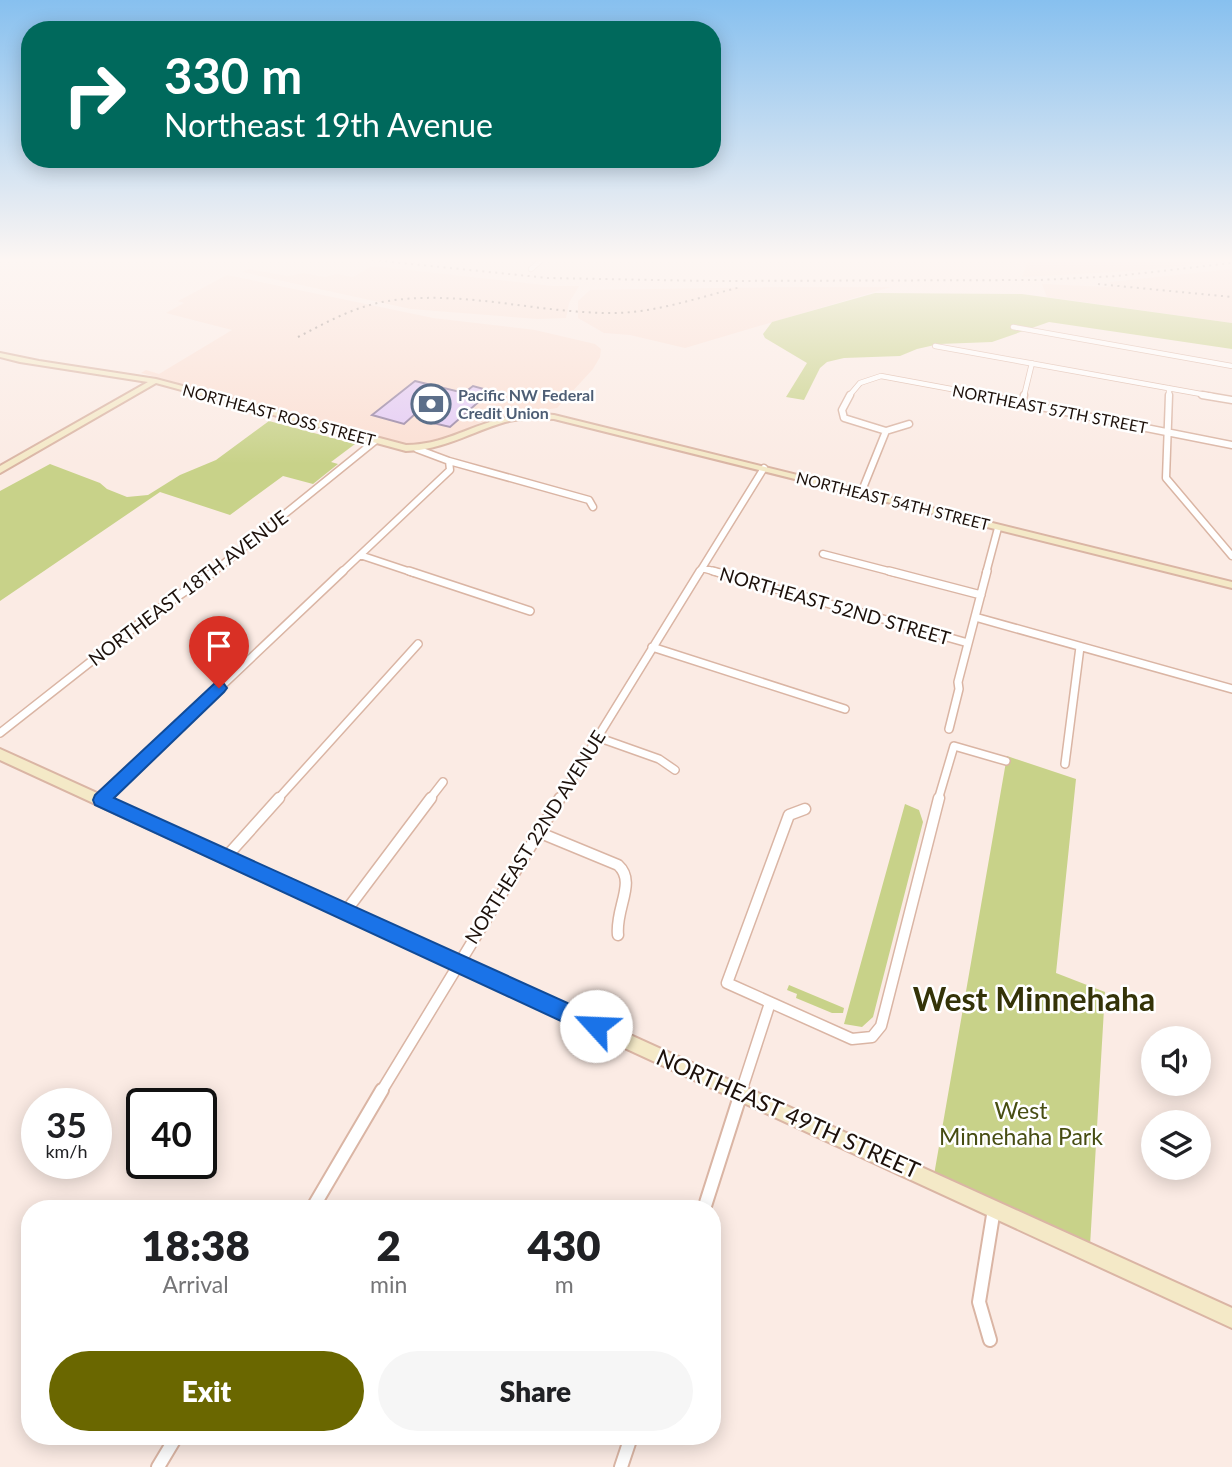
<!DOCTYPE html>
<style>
:root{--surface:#fff;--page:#f6f6f6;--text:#202124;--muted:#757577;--accent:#6a6700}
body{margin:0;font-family:Lato,sans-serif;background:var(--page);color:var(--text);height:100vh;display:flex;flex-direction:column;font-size:26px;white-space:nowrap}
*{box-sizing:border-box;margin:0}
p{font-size:23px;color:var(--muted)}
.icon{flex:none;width:38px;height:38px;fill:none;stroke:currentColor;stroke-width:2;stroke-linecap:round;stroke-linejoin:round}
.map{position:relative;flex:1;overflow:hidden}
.panel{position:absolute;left:21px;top:1200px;width:700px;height:245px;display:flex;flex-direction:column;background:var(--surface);border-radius:28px;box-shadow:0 4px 18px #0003}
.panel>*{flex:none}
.guide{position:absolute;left:21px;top:21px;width:700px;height:147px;border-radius:28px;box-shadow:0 4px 18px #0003;background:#00695c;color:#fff;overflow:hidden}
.tools{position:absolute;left:1141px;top:1026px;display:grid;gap:14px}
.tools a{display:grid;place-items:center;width:70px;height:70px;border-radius:50%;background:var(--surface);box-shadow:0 4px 18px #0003;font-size:35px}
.speed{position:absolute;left:21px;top:1088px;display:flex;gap:14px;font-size:35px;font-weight:700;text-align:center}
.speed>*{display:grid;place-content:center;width:91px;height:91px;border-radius:50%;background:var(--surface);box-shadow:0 4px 18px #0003;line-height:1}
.speed small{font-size:18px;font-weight:400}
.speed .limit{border:4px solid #111;border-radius:10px;background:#fff;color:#111}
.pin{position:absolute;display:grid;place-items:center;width:60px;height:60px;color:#fff;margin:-72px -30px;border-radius:50% 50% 50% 0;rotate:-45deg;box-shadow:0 0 7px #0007}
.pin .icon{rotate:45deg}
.me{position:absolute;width:77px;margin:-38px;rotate:295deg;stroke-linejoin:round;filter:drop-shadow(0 0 5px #0008)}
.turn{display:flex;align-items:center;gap:24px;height:147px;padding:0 28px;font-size:32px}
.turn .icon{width:91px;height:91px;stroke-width:2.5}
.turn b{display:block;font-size:49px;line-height:60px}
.eta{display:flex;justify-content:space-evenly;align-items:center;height:119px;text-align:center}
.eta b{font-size:42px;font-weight:800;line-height:49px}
.button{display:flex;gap:14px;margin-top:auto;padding:14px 28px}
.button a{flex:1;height:80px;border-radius:42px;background:var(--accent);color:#fff;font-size:28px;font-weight:800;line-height:80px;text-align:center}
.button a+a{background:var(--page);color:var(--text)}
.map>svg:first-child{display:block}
</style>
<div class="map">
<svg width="1232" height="1467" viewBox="0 0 1232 1467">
<rect width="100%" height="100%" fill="#fbebe4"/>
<path fill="#fbdfd3" d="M1029,258H1232V261L1134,271L1022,277Z
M372,266L552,286H579L569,303L566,318L538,319L411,309L242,272L249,269L288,276L303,273L324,277L337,274L353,277Z
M1232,269V323L1047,297L1042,284L1107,287L1111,286L1110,282Z
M227,275L433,318L535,330L595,344L601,349L600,357L593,369L557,408L490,418L445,440L423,444L403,443L141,373L146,370L159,374L232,330L166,313L184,303L178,301Z
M773,287H891L685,348L630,335L604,333L578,318V301L590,290Z"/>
<path fill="#c8d289" d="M875,293L1022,294L1232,323V349L1049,322L992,342L939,344L917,349L900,356L844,358L827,362L820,368L804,400L786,397L807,363L765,338L763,334L772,322Z
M269,421L355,444L331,462L338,464L313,484L283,476L230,515L160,492L0,601V491L50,464L100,483L107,489L127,497L148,495L180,475L216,460Z
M1007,756L1076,779L1056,973L1105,992L1090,1246L934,1175Z
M905,804L919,810L923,822L873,1017L862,1027L844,1024Z
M789,985L844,1008L843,1013H832L796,998L797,994L787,990Z"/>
<path fill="#e3cbf5" stroke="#9886a5" stroke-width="2" d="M415,381L464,393L473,386L491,391L450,427L433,423L437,420L415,414L404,424L372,415Z"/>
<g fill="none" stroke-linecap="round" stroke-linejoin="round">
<g stroke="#dab5a4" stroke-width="6">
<path id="street-far4" d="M531,269L544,258
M1013,327L1232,366
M935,346L1212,396
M849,396L860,383L881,376L989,396
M1024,396L1032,363
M1169,396V388"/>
</g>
<g stroke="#dab5a4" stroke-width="9">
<path id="street-far3" d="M850,395L842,410L844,418L886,431L861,493
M980,395L1232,445
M1169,395L1166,478L1232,556
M1202,395L1232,400
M1022,404L1024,395
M886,431L909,424
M417,449L449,461L589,500L593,507
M823,554L896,573
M360,555L414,573
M702,568L720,573
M212,573L375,441
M341,573L450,470L449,461
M699,573L764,468
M986,573L998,528"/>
</g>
<g stroke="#dab5a4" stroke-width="10">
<path id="street-far2" d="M409,571L530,611
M713,571L968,643
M889,571L981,595
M975,617L1232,689
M652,647L845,709
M949,729L959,689L958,682L987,571
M0,733L150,615L215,571
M597,737L659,759L675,770
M1065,764L1080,647
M101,800L343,571
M277,800L418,644
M429,800L443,782
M559,800L700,571
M938,800L954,746L1006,761"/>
</g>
<g stroke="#dab5a4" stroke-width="13">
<path id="street-far1" d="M805,809L789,815L727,983L852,1039L872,1037L881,1026L939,798
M538,832L618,865C637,882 615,908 618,935
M227,856L279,798
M346,911L431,798
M381,1092L560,798
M741,1092L770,1003"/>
</g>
<g stroke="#dab5a4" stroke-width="16">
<path id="street" d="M312,1209L382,1090
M704,1209L742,1090
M990,1340L979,1302L994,1209
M158,1467L176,1437
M621,1467L631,1437"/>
</g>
<g stroke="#dab5a4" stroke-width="4">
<path id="secondary" d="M0,353L39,361L156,379L406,445C442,445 466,428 500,419C518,414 536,413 554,415L1232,582V588L554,419C538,418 521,418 505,422C471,432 443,450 406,451L156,383L0,473V466L148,382L20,362L0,357Z
M0,749L1232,1308V1328L0,760Z"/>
</g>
<use href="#street-far4" stroke="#fff" stroke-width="4.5"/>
<use href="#street-far3" stroke="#fff" stroke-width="6"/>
<use href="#street-far2" stroke="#fff" stroke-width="7"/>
<use href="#street-far1" stroke="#fff" stroke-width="10"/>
<use href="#street" stroke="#fff" stroke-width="12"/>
<use href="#secondary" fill="#f4e9c7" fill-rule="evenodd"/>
<path stroke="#92847e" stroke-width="2" stroke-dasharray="2 4.5" stroke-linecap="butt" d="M353,258L548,278L711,281L1039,280L1117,276L1232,263
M1098,284L1232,297
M298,337C325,323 352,308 382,302C460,288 537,314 616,313C658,312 700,297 741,287"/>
</g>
<linearGradient id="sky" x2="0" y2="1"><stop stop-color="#87c0ef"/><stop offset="0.56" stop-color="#fdf6f3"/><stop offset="1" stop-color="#fdf6f3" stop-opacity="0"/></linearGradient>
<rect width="1232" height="464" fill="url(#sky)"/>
<path fill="#1a73e8" stroke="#114b97" stroke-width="2" d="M219,683L224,684L227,688L224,692L114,798L603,1019L606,1026L603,1034L596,1037L589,1034L95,805L93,800L95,795L214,684Z"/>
<defs>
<g id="bank-ring" transform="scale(2.0125)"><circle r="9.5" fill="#fff" stroke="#5c6f8a" stroke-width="1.5"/><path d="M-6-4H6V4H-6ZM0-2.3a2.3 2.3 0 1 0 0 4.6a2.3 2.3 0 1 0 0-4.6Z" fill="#5c6f8a"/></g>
</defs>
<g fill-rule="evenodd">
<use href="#bank-ring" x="431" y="404"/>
</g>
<g text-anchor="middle" stroke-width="5" stroke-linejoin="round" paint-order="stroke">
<g font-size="16" font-weight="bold" fill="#4e5e75" stroke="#fff" text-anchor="start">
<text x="458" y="401">Pacific NW Federal<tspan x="458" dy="18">Credit Union</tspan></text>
</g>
<g font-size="16" fill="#1d110b" stroke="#fff">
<text transform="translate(1050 409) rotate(11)" y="6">NORTHEAST 57TH STREET</text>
<text transform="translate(279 415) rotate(15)" y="6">NORTHEAST ROSS STREET</text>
<text transform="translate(893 501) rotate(14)" y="6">NORTHEAST 54TH STREET</text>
</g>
<g font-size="19" fill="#1d110b" stroke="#fff">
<text transform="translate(188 588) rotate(-37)" y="7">NORTHEAST 18TH AVENUE</text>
<text transform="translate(835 606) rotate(16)" y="7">NORTHEAST 52ND STREET</text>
<text transform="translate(535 837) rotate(-58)" y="7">NORTHEAST 22ND AVENUE</text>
</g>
<g font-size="23" fill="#474d12" stroke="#fff">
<text x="1021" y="1119">West<tspan x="1021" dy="26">Minnehaha Park</tspan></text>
</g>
<g font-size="23" fill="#1d110b" stroke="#fff">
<text transform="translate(788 1114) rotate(24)" y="8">NORTHEAST 49TH STREET</text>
</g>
<g font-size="32" font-weight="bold" fill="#343308" stroke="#fff">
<text x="1034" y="1011">West Minnehaha</text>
</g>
</g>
</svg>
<div class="tools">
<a><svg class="icon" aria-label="sound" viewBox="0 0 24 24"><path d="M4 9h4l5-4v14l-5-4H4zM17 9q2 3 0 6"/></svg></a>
<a><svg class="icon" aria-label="layers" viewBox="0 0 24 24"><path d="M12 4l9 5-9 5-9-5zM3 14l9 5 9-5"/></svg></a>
</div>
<div class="speed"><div>35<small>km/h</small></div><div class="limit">40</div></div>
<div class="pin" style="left:219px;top:688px;background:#d93025"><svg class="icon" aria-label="arrive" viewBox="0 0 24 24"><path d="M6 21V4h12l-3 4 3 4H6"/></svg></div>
<svg class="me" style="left:596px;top:1026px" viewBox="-20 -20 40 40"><circle r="19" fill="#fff"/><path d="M0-13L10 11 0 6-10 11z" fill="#1a73e8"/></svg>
<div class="guide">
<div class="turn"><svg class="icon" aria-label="right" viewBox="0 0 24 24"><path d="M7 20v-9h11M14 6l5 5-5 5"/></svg><div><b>330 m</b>Northeast 19th Avenue</div></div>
</div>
<section class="panel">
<div class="eta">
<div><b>18:38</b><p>Arrival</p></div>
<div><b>2</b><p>min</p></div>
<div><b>430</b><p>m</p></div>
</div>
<div class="button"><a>Exit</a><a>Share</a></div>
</section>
</div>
